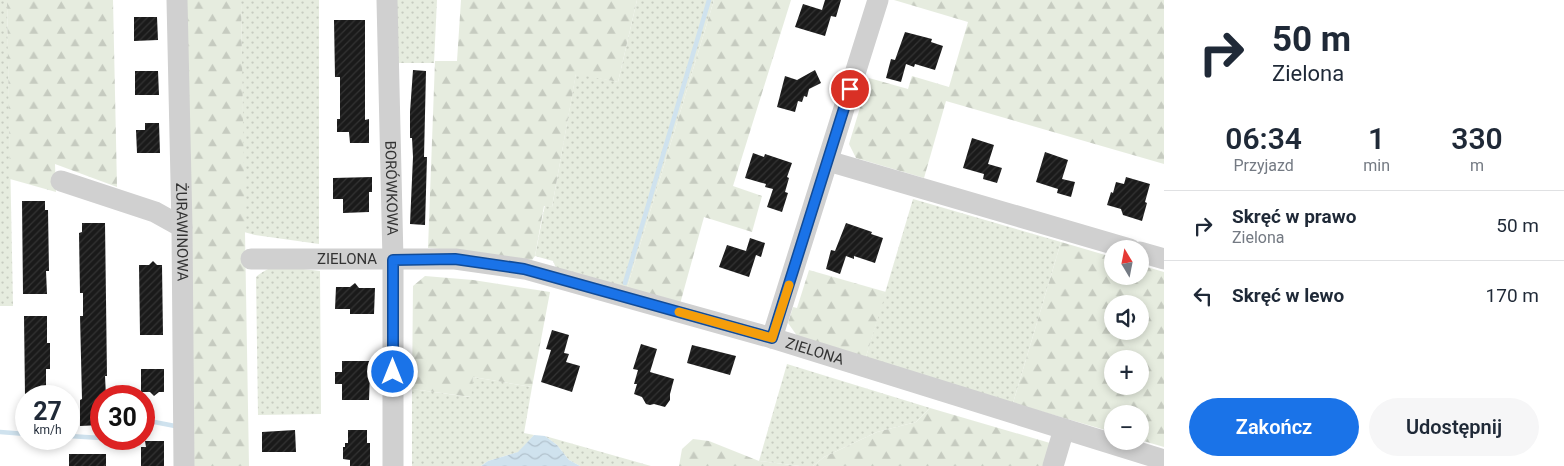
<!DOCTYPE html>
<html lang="pl">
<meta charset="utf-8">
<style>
:root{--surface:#fff;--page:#f6f6f7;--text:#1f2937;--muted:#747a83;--line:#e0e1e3;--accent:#1a73e8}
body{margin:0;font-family:Roboto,sans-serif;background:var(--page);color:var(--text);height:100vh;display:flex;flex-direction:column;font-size:19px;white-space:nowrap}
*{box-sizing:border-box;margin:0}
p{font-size:16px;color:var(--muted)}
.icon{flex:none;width:28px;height:28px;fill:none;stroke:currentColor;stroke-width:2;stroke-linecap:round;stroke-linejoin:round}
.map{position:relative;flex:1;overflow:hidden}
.side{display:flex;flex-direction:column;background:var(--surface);width:400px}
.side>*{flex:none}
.top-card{background:#fff;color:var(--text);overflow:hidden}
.needle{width:32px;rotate:350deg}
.buttons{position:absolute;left:1104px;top:240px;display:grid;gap:10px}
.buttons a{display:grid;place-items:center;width:45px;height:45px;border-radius:50%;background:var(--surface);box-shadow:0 2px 8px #0003;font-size:25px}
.speed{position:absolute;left:15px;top:385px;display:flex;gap:10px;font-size:25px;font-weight:700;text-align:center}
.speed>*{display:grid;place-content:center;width:65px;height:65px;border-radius:50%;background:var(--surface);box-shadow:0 2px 8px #0003;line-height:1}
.speed small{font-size:12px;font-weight:400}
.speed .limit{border:8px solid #d22;background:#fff;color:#111}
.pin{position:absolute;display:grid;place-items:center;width:42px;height:42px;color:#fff;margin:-21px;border:2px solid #fff;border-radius:50%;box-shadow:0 1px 5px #0007}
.me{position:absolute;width:55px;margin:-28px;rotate:0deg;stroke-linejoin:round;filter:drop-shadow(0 0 4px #0008)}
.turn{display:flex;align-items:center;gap:18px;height:105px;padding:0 25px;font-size:22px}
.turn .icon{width:65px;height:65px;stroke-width:2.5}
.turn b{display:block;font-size:35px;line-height:42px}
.eta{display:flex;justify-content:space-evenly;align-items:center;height:85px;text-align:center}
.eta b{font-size:30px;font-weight:600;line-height:35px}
.button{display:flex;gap:10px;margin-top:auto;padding:10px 25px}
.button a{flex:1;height:58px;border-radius:30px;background:var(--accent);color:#fff;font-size:20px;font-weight:600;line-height:58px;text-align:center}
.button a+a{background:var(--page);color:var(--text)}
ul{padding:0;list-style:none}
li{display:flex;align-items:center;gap:15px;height:70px;padding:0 25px;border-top:1px solid var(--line)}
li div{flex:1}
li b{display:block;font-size:19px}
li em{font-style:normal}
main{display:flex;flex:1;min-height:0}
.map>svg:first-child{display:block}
</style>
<main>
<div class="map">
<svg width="1164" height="466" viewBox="0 0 1164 466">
<defs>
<pattern id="grass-dots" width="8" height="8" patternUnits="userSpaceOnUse" patternTransform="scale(1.25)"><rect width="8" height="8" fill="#e6ecdf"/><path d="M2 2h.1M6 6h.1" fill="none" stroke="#c6cbc0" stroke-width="1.8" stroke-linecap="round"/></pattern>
<pattern id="forest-firs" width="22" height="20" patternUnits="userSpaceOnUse" patternTransform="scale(1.25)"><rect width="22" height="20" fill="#e6ecdf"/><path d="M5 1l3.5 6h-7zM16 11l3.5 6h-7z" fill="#c6cbc0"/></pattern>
<pattern id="water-waves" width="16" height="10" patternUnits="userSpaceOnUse" patternTransform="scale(1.25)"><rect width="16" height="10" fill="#cfe2ee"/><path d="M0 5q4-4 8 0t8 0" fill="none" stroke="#b2c2cd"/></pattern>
<pattern id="building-hatch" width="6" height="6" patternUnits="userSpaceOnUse" patternTransform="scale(1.25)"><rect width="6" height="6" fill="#1a1a1a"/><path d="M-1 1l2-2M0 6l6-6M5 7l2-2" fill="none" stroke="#333"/></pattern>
</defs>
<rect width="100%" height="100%" fill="#fff"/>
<path fill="url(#grass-dots)" d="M0,0H7L13,306H0Z
M241,0H319V244L255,235L244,232Z
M394,0H437L434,63H395Z
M637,0H714L627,288L556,268L553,261L535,256L545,205L552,207L576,73L618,82Z
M913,199L1061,242L1013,403L865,360Z
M279,266L320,271L321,414L258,415L256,277C263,271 270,267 279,266Z
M787,364L930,408L916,422L877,432L824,457L813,466H800L759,461Z
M473,377L532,387L524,433L534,435L519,452L488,461L481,466H412V389L470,397Z
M545,436L651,466H580L569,460L557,445Z"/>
<path fill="url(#forest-firs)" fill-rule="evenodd" d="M7,0H113L117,187L55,164L56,192L10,179Z
M181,0H241L249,466H190Z
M461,0H637L618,82L576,74L552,207L544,206L535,256L530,263L474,252L428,248L435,61H457Z
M714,0H791L733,186L762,196L752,232L704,217L680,304L627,288Z
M894,0H1164V164L946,101L924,178L856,158L849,144L869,78L908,89L912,76L949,87L968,22Z
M1061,242L1112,257V276H1140V265L1164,272V447L1140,440V414H1112V432L1013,403ZM1112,304H1140V331H1112ZM1112,359H1140V386H1112Z
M809,270L886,292L865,360L800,340L788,323L793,307L797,308Z
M425,276L473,280L550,292L532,387L473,377L471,397L412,389L413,286Z
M930,408L1050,443L1043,466H813L824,457L877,432L916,422Z
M693,439L709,441L759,461L800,466H679L682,449Z"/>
<path fill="url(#water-waves)" d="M534,435L545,436L557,445L569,460L580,466H481L488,461L518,452Z"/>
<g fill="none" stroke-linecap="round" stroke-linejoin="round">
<path stroke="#cfe2ee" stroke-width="4.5" d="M625,283L709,0
M144,420L175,426
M0,432L26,434
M69,436L101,438
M108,439H118"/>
</g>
<path fill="url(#building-hatch)" d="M825,0H841L836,17L831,16L825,36L795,27L803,4L822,10Z
M134,17H157L158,40L134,41Z
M334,20H365V120L369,119V143H350L349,132H337V119H340V77H335Z
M905,32L932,39L931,42L943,46L935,70L915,64L914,67L906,64L901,82L886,78L891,59L895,60Z
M413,70L426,71L424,157H427L425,225L410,224L413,157L412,138H410V112Z
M815,70L821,83L809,89L807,97L804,96L802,102L798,101L795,112L777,107L785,76L797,80Z
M135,71H158L159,95H135Z
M145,123H159L160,153H137L136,130H145Z
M972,138L994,145L988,164L1002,168L997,183L983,179L984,174L963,168Z
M1045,152L1068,160L1062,179L1075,182L1071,197L1057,193L1058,189L1036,182Z
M753,153L764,157L765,154L792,163L787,177L789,178L785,192L788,193L782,212L767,207L773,189L765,187L766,184L745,178Z
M372,177V192H369V212L343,213V199H333V178Z
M1126,177L1150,184L1145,202L1147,203L1142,221L1123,215L1121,209L1107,205L1111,192L1113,193L1116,182L1124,184Z
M22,201H45V210H48L49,271H46L47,294H23Z
M82,223H105L107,376H105L106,396H101V425L80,426V400L82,399L80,316H83V293H80L79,233L82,232Z
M846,223L872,232L871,234L883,238L875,263L854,256V259L846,256L840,274L826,269L831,250L835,251Z
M750,238L765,243L761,257L756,255L749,277L719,267L727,245L746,251Z
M153,261L157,265H162L163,335H140L139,265H149Z
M355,283L359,288H375L374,314H350V309H335L336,287H350Z
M24,316H47V343H50V369H46V396H25Z
M552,330L569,335L564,353L569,354L566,362L580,366L572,392L541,382L551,350L546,349Z
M641,344L657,349L650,372L674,379L670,394V400L665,407L654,404L650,405L646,404L642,397L634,394L637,384H634L638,370L633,369Z
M692,345L736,356L730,375L687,363Z
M342,361H374L373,373H370L369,400H342V384H335V372H342Z
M141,369H164V392H159L154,396L150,392H141Z
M295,430L296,452H262V432Z
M348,430H367V443H370V466H350V460L343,459V447H345V443H348Z
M145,441H164V466H141V447H146Z
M69,454H106V466H69Z"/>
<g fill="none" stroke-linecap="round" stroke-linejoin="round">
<g stroke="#d0d0d0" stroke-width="21">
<path id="s1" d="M177,0L182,227L184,466"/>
<path id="s2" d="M387,0L393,260V466"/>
<path d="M828,161L1130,249"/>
<path d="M61,181L155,212L182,227"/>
<path d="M1140,252L1164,259"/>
<path id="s3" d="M251,259H455L525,269L772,338L1164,460"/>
<path d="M772,338L878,0"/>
<path d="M1053,466L1064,429"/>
</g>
</g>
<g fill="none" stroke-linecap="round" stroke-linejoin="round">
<g stroke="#114b97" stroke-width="12">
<path id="route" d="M393,372V260L455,259L524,269L772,338L850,89"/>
</g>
<use href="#route" stroke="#1a73e8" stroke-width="9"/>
<path stroke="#f59e0b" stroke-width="9" d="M679,312L772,338L789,285"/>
</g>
<g text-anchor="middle" stroke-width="5" stroke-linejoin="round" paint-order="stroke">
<g font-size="15" fill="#333" stroke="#fff">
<text dy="5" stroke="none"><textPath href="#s2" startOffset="188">BORÓWKOWA</textPath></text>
<text dy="5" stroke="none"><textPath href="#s1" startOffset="232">ŻURAWINOWA</textPath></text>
<text dy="5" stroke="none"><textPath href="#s3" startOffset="96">ZIELONA</textPath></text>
<text dy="5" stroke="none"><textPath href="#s3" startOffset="576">ZIELONA</textPath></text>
</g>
</g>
</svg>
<div class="buttons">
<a><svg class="needle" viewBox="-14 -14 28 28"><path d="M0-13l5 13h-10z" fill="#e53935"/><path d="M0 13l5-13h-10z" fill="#747a83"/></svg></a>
<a><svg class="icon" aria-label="sound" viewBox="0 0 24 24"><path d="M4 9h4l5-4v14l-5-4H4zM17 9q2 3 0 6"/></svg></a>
<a>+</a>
<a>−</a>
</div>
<div class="speed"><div>27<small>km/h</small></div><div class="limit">30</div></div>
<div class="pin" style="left:850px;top:89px;background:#d93025"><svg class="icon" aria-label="arrive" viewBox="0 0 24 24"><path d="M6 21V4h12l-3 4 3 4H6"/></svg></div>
<svg class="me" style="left:393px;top:372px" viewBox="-20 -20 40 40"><circle r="17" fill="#1a73e8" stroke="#fff" stroke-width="3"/><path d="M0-11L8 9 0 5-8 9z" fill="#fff"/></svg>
</div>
<section class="side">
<div class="top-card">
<div class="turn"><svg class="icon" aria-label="right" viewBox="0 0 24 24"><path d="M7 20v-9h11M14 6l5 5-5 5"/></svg><div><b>50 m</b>Zielona</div></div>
</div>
<div class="eta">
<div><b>06:34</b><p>Przyjazd</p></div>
<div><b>1</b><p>min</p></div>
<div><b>330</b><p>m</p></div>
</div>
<ul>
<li><svg class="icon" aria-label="right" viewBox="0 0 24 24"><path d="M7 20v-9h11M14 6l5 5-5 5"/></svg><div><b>Skręć w prawo</b><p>Zielona</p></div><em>50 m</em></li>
<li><svg class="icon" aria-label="left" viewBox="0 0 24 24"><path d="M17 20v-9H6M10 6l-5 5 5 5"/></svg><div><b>Skręć w lewo</b></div><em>170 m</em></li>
</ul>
<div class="button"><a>Zakończ</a><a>Udostępnij</a></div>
</section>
</main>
